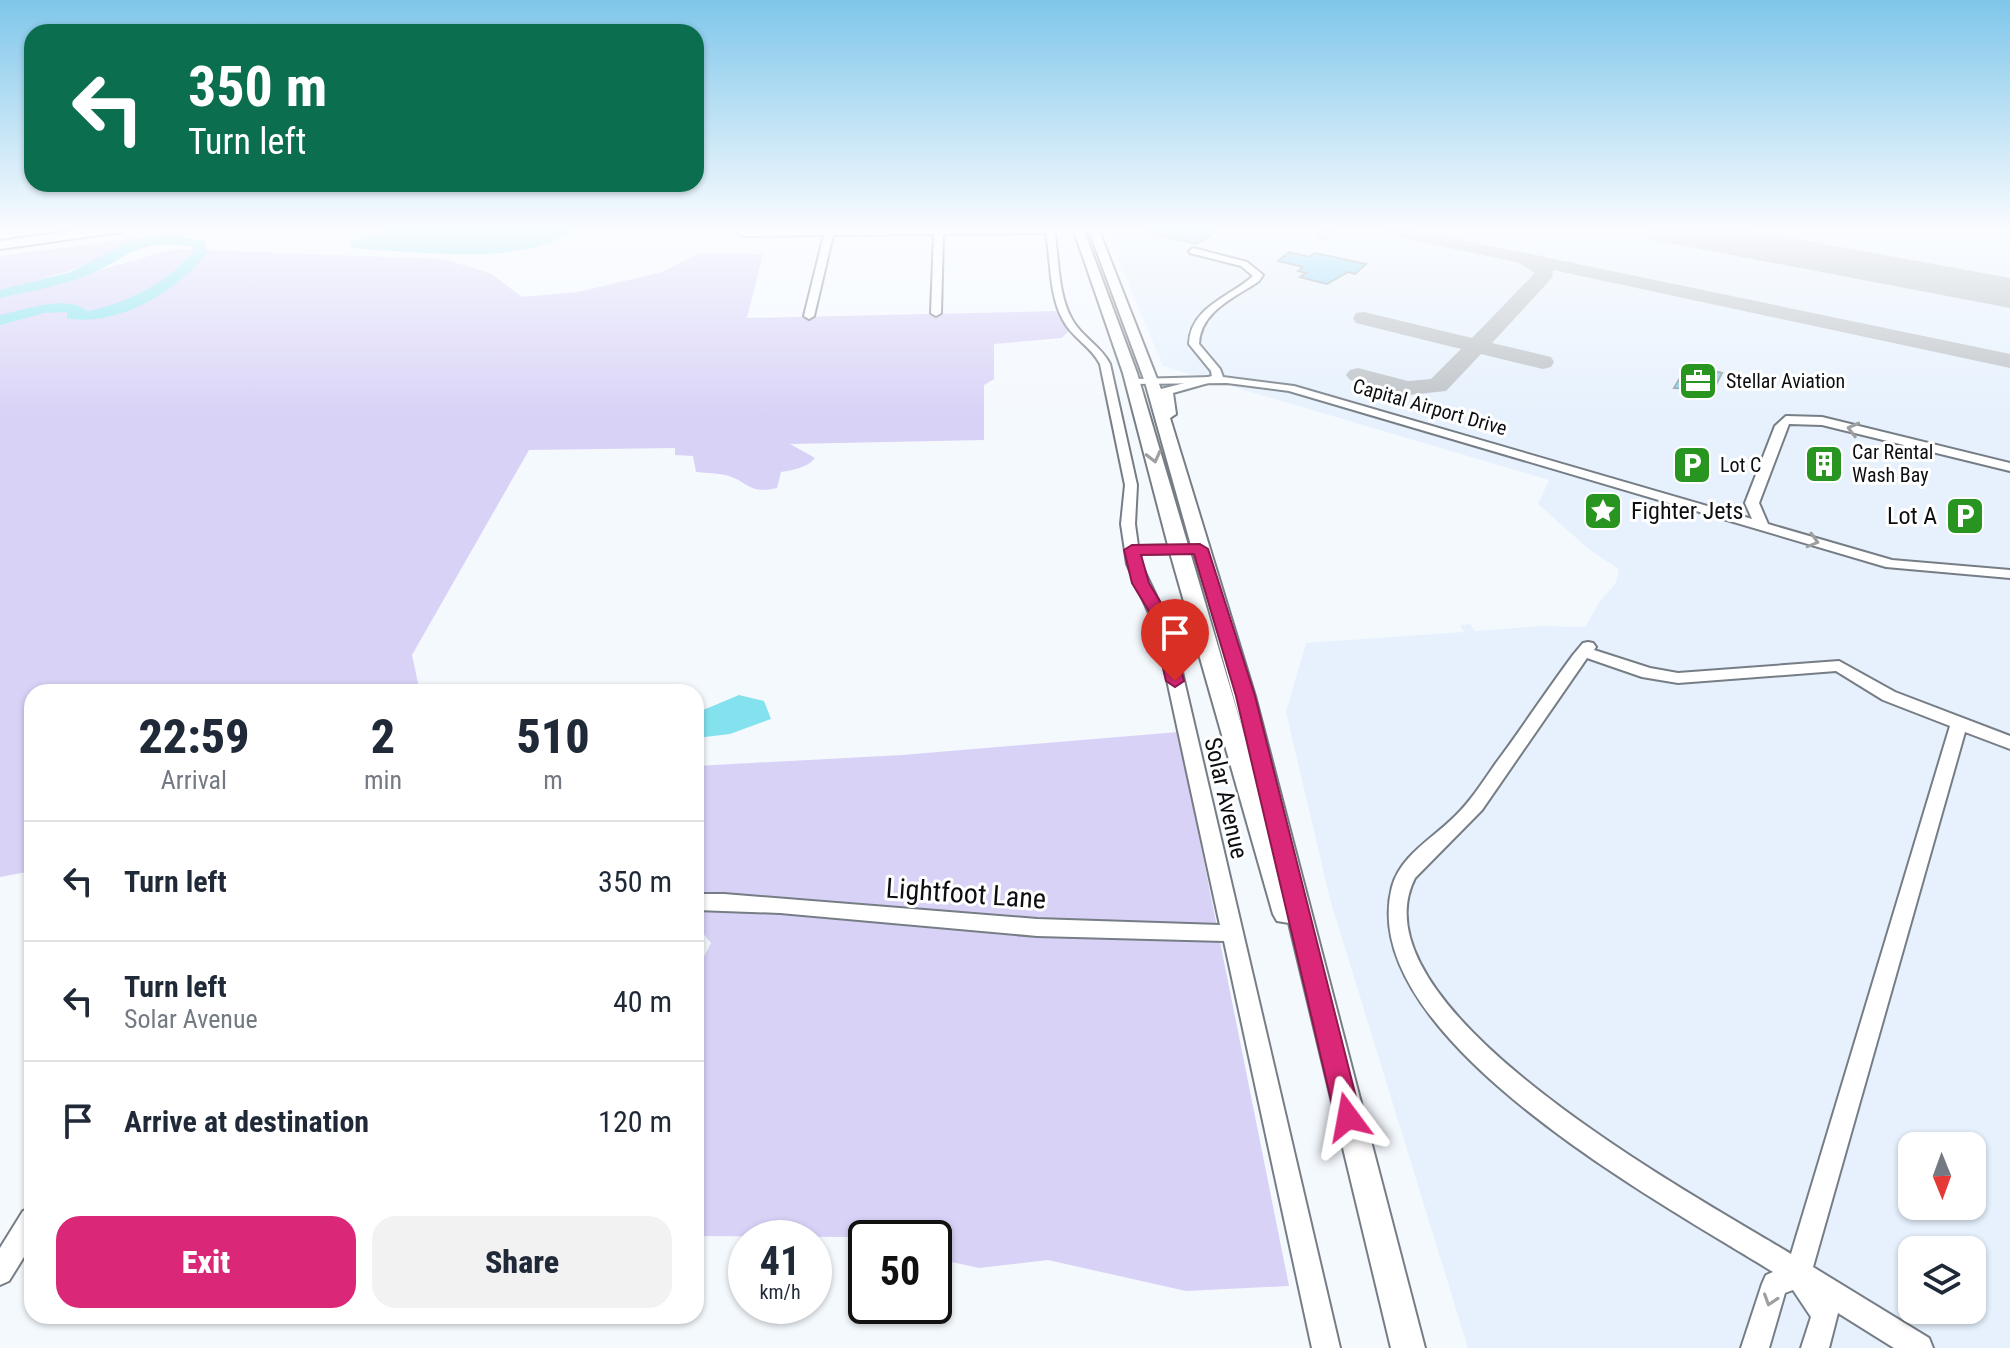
<!DOCTYPE html>
<style>
:root{--surface:#fff;--page:#f2f2f3;--text:#1f2937;--muted:#747a83;--line:#e0e1e3;--accent:#db2777}
body{margin:0;font-family:"Roboto Condensed",sans-serif;background:var(--page);color:var(--text);height:100vh;display:flex;flex-direction:column;font-size:30px;white-space:nowrap}
*{box-sizing:border-box;margin:0}
p{font-size:26px;color:var(--muted)}
.icon{flex:none;width:44px;height:44px;fill:none;stroke:currentColor;stroke-width:2;stroke-linecap:round;stroke-linejoin:round}
.map{position:relative;flex:1;overflow:hidden}
.sheet{position:absolute;left:24px;top:684px;width:680px;height:640px;display:flex;flex-direction:column;background:var(--surface);border-radius:24px;box-shadow:0 2px 6px #0004}
.sheet>*{flex:none}
.banner{position:absolute;left:24px;top:24px;width:680px;height:168px;border-radius:24px;box-shadow:0 2px 6px #0004;background:#0b6e4f;color:#fff;overflow:hidden}
.needle{width:52px;rotate:179deg}
.fabs{position:absolute;left:1898px;top:1132px;display:grid;gap:16px}
.fabs a{display:grid;place-items:center;width:88px;height:88px;border-radius:16px;background:var(--surface);box-shadow:0 2px 6px #0004;font-size:40px}
.speed{position:absolute;left:728px;top:1220px;display:flex;gap:16px;font-size:40px;font-weight:700;text-align:center}
.speed>*{display:grid;place-content:center;width:104px;height:104px;border-radius:50%;background:var(--surface);box-shadow:0 2px 6px #0004;line-height:1}
.speed small{font-size:20px;font-weight:400}
.speed .limit{border:4px solid #111;border-radius:12px;background:#fff;color:#111}
.pin{position:absolute;display:grid;place-items:center;width:68px;height:68px;color:#fff;margin:-82px -34px;border-radius:50% 50% 50% 0;rotate:-45deg;box-shadow:0 0 8px #0007}
.pin .icon{rotate:45deg}
.me{position:absolute;width:88px;margin:-44px;rotate:347deg;stroke-linejoin:round;filter:drop-shadow(0 0 6px #0008)}
.turn{display:flex;align-items:center;gap:28px;height:168px;padding:0 32px;font-size:36px}
.turn .icon{width:104px;height:104px;stroke-width:2.5}
.turn b{display:block;font-size:56px;line-height:68px}
.eta{display:flex;justify-content:space-evenly;align-items:center;height:136px;text-align:center}
.eta b{font-size:48px;font-weight:800;line-height:56px}
.cta{display:flex;gap:16px;margin-top:auto;padding:16px 32px}
.cta a{flex:1;height:92px;border-radius:24px;background:var(--accent);color:#fff;font-size:32px;font-weight:800;line-height:92px;text-align:center}
.cta a+a{background:var(--page);color:var(--text)}
ul{padding:0;list-style:none}
li{display:flex;align-items:center;gap:24px;height:120px;padding:0 32px;border-top:2px solid var(--line)}
li div{flex:1}
li b{display:block;font-size:30px}
li em{font-style:normal}
.map>svg:first-child{display:block}
</style>
<div class="map">
<svg width="2010" height="1348" viewBox="0 0 2010 1348">
<rect width="100%" height="100%" fill="#f4f9fe"/>
<path fill="#e6f1fd" fill-rule="evenodd" d="M1114,228H2010V1348H1468L1330,899L1286,712L1306,643L1464,632L1460,625L1470,624L1475,631L1541,626L1585,627L1600,601L1616,583L1619,569L1591,551L1538,504L1549,480L1163,366L1107,232ZM1912,1146H1972V1206H1912ZM1912,1250H1972V1310H1912Z"/>
<path fill="#d8d2f7" d="M210,228L0,292V256Z
M174,249L443,259L490,273L522,297L578,292L662,272L699,253L763,254L747,318L1058,311L1070,330L1062,338L994,344V379L984,385V440L790,444L815,458C807,468 793,470 781,472L777,488C749,494 751,484 729,476C719,473 706,473 696,472L693,456L675,455V448L529,450L412,655L420,692H32V871L0,877V298Z
M1178,732L1289,1286L1186,1291L1048,1260L979,1268L934,1258V1238H866V1242L848,1237L696,1236V972L711,943L696,925V766L902,755Z"/>
<path fill="#83e2ee" d="M390,228H580C520,266 441,252 373,250L353,248L349,242Z
M739,695L764,701L771,719L730,734L696,738V713Z"/>
<g fill="none" stroke-linecap="round" stroke-linejoin="round">
<path fill="#83e2ee" fill-rule="evenodd" d="M167,235L204,241L207,253C178,291 116,328 67,318V312L44,313L0,325V315C27,309 66,294 88,311C128,303 166,283 193,252V247C130,237 132,259 80,278C55,287 26,292 0,298V290L71,272L136,238Z"/>
<path fill="#bdc2c6" fill-rule="evenodd" d="M1323,228H1343L1323,242L1314,236Z
M1371,228H1405L2010,354V368L1553,270L1552,278L1492,343L1551,357L1554,362L1551,367L1543,369L1481,354L1446,391L1408,395L1350,380L1346,375L1350,370L1358,368L1408,381L1431,379L1461,349L1356,323L1353,318L1356,313L1364,312L1472,338L1535,273L1519,263L1380,233Z"/>
<path fill="#bdc2c6" fill-rule="evenodd" d="M1640,228H1737L2010,278V308L1663,242L1647,238Z"/>
</g>
<path fill="#85d3f6" stroke="#97a2a7" stroke-width="2" d="M1143,228H1223L1196,244L1142,232Z
M1289,252L1309,257L1315,253L1366,264L1355,274L1348,272L1327,284L1300,277L1306,273L1298,271L1303,267L1278,261Z
M1687,366H1694L1722,373L1714,389L1674,388Z"/>
<g fill="none" stroke-linecap="round" stroke-linejoin="round">
<g stroke="#767d85" stroke-width="4">
<path id="minor" d="M826,228H1054C1059,256 1057,295 1073,321C1083,338 1101,346 1110,364L1137,485L1135,524L1138,546L1200,545L1207,549L1200,553L1140,554L1141,564L1172,629L1340,1348H1312L1224,941L1037,936L780,913L696,910V894H724L1037,919L1220,925L1156,629L1127,564L1121,524L1125,485L1100,364C1091,346 1072,338 1063,320C1049,295 1051,261 1046,233L943,234L941,313L936,316L931,313L934,234L833,235L814,316L809,319L804,316L824,235L743,236L739,233L743,230Z
M1193,248L1247,262L1263,275L1259,281C1236,297 1200,311 1199,344L1220,369L1223,377L1294,386L1752,519L1745,503L1775,426L1786,416L1822,417L2010,463V471L1822,425L1789,424L1759,503L1768,524L1892,560L2010,570V578L1886,567L1289,391L1227,383L1129,384V380L1133,379L1212,377L1211,371L1189,344C1190,307 1230,297 1253,276L1241,266L1190,253L1189,251Z
M1588,642L1593,643L1596,647L1594,650L1650,668L1678,673L1839,661L1895,692L2010,736V749L1965,732L1813,1267L1929,1338L1933,1348H1894L1838,1313L1829,1348H1801L1811,1317L1793,1290L1785,1293L1769,1348H1741L1762,1284L1766,1275L1773,1272C1667,1206 1353,1038 1392,887C1400,857 1430,840 1451,820C1469,804 1482,783 1496,763C1522,728 1547,690 1573,655L1583,643ZM1587,658L1642,677L1678,683L1836,671L1883,700L1950,726L1791,1254C1703,1200 1348,1010 1415,878L1482,810Z
M32,1207V1244L9,1281L0,1285V1248L23,1211Z"/>
</g>
<g stroke="#767d85" stroke-width="4">
<path id="major" d="M1073,228H1083L1137,373L1246,741L1145,382L1088,228H1098L1161,389L1212,376L1219,380L1173,393L1176,414L1170,418L1255,696L1425,1348H1391L1289,923L1277,921L1273,914L1169,549L1123,373Z"/>
</g>
<g stroke="#767d85" stroke-width="4">
<path id="highway" d="M97,228H127L121,232L0,249V241Z"/>
</g>
<use href="#minor" fill="#fff" fill-rule="evenodd"/>
<use href="#major" fill="#fff" fill-rule="evenodd"/>
<use href="#highway" fill="#fff" fill-rule="evenodd"/>
</g>
<defs><path id="oneway-chevron" d="M-2-3.5L2.5 0L-2 3.5" fill="none" stroke-width="1.6" stroke-linecap="round" stroke-linejoin="round" transform="scale(2)"/></defs>
<g stroke="#9e9fa0">
<use href="#oneway-chevron" transform="translate(1853 429) rotate(-166)"/>
<use href="#oneway-chevron" transform="translate(1154 457) rotate(76)"/>
<use href="#oneway-chevron" transform="translate(1813 541) rotate(16)"/>
<use href="#oneway-chevron" transform="translate(1770 1300) rotate(108)"/>
</g>
<linearGradient id="sky" x2="0" y2="1"><stop stop-color="#7fc6ea"/><stop offset="0.55" stop-color="#fafcff"/><stop offset="1" stop-color="#fafcff" stop-opacity="0"/></linearGradient>
<rect width="2010" height="417" fill="url(#sky)"/>
<path fill="#db2777" stroke="#8e194d" stroke-width="2" d="M1200,544L1208,549L1255,696L1361,1117L1357,1126L1348,1130L1339,1126L1335,1117L1236,696L1194,554L1141,555L1149,583L1167,613L1184,681L1175,687L1166,681L1150,613L1132,583L1124,550L1132,545Z"/>
<defs>
<g id="office-square" transform="scale(2)"><rect x="-9" y="-9" width="18" height="18" rx="4" fill="#27951f" stroke="#fff"/><path d="M-6-3h4V-5.5h4V-3h4V5H-6ZM-1-4.5V-3h2v-1.5ZM-6 0V1H6V0Z" fill="#fff"/></g>
<g id="building-square" transform="scale(2)"><rect x="-9" y="-9" width="18" height="18" rx="4" fill="#27951f" stroke="#fff"/><path d="M-4-6H4V6H1V3H-1V6H-4ZM-2.5-4.3h1.7v1.8h-1.7ZM.8-4.3h1.7v1.8H.8ZM-2.5-1h1.7V.8h-1.7ZM.8-1h1.7V.8H.8Z" fill="#fff"/></g>
<g id="parking-square" transform="scale(2)"><rect x="-9" y="-9" width="18" height="18" rx="4" fill="#27951f" stroke="#fff"/><path d="M-3.5-5.5H1a3.5 3.5 0 0 1 0 7H-1V5.5H-3.5ZM-1-3.4V-.6H.8a1.4 1.4 0 0 0 0-2.8Z" fill="#fff"/></g>
<g id="sight-square" transform="scale(2)"><rect x="-9" y="-9" width="18" height="18" rx="4" fill="#27951f" stroke="#fff"/><path d="M0-6L1.8-2.2L6-1.7L2.9 1.2L3.7 5.4L0 3.3L-3.7 5.4L-2.9 1.2L-6-1.7L-1.8-2.2Z" fill="#fff"/></g>
</defs>
<g fill-rule="evenodd">
<use href="#office-square" x="1698" y="381"/>
<use href="#building-square" x="1824" y="464"/>
<use href="#parking-square" x="1692" y="465"/>
<use href="#sight-square" x="1603" y="511"/>
<use href="#parking-square" x="1965" y="516"/>
</g>
<g text-anchor="middle" stroke-width="6" stroke-linejoin="round" paint-order="stroke">
<g font-size="20" fill="#0c0e11" stroke="#fff" text-anchor="start">
<text x="1726" y="388">Stellar Aviation</text>
<text x="1852" y="459">Car Rental<tspan x="1852" dy="23">Wash Bay</tspan></text>
<text x="1720" y="472">Lot C</text>
</g>
<g font-size="20" fill="#0c0e11" stroke="#fff">
<text transform="translate(1430 407) rotate(16)" y="7">Capital Airport Drive</text>
</g>
<g font-size="24" fill="#0c0e11" stroke="#fff" text-anchor="start">
<text x="1631" y="519">Fighter Jets</text>
<text x="1937" y="524" text-anchor="end">Lot A</text>
</g>
<g font-size="24" fill="#0c0e11" stroke="#fff">
<text transform="translate(1226 798) rotate(77)" y="8">Solar Avenue</text>
</g>
<g font-size="28" fill="#0c0e11" stroke="#fff">
<text transform="translate(966 893) rotate(4)" y="10">Lightfoot Lane</text>
</g>
</g>
</svg>
<div class="fabs">
<a><svg class="needle" viewBox="-14 -14 28 28"><path d="M0-13l5 13h-10z" fill="#e53935"/><path d="M0 13l5-13h-10z" fill="#747a83"/></svg></a>
<a><svg class="icon" aria-label="layers" viewBox="0 0 24 24"><path d="M12 4l9 5-9 5-9-5zM3 14l9 5 9-5"/></svg></a>
</div>
<div class="speed"><div>41<small>km/h</small></div><div class="limit">50</div></div>
<div class="pin" style="left:1175px;top:681px;background:#d93025"><svg class="icon" aria-label="arrive" viewBox="0 0 24 24"><path d="M6 21V4h12l-3 4 3 4H6"/></svg></div>
<svg class="me" style="left:1348px;top:1117px" viewBox="-20 -20 40 40"><path d="M0-17L14 15 0 8-14 15z" fill="#db2777" stroke="#fff" stroke-width="4"/></svg>
<div class="banner">
<div class="turn"><svg class="icon" aria-label="left" viewBox="0 0 24 24"><path d="M17 20v-9H6M10 6l-5 5 5 5"/></svg><div><b>350 m</b>Turn left</div></div>
</div>
<section class="sheet">
<div class="eta">
<div><b>22:59</b><p>Arrival</p></div>
<div><b>2</b><p>min</p></div>
<div><b>510</b><p>m</p></div>
</div>
<ul>
<li><svg class="icon" aria-label="left" viewBox="0 0 24 24"><path d="M17 20v-9H6M10 6l-5 5 5 5"/></svg><div><b>Turn left</b></div><em>350 m</em></li>
<li><svg class="icon" aria-label="left" viewBox="0 0 24 24"><path d="M17 20v-9H6M10 6l-5 5 5 5"/></svg><div><b>Turn left</b><p>Solar Avenue</p></div><em>40 m</em></li>
<li><svg class="icon" aria-label="arrive" viewBox="0 0 24 24"><path d="M6 21V4h12l-3 4 3 4H6"/></svg><div><b>Arrive at destination</b></div><em>120 m</em></li>
</ul>
<div class="cta"><a>Exit</a><a>Share</a></div>
</section>
</div>
